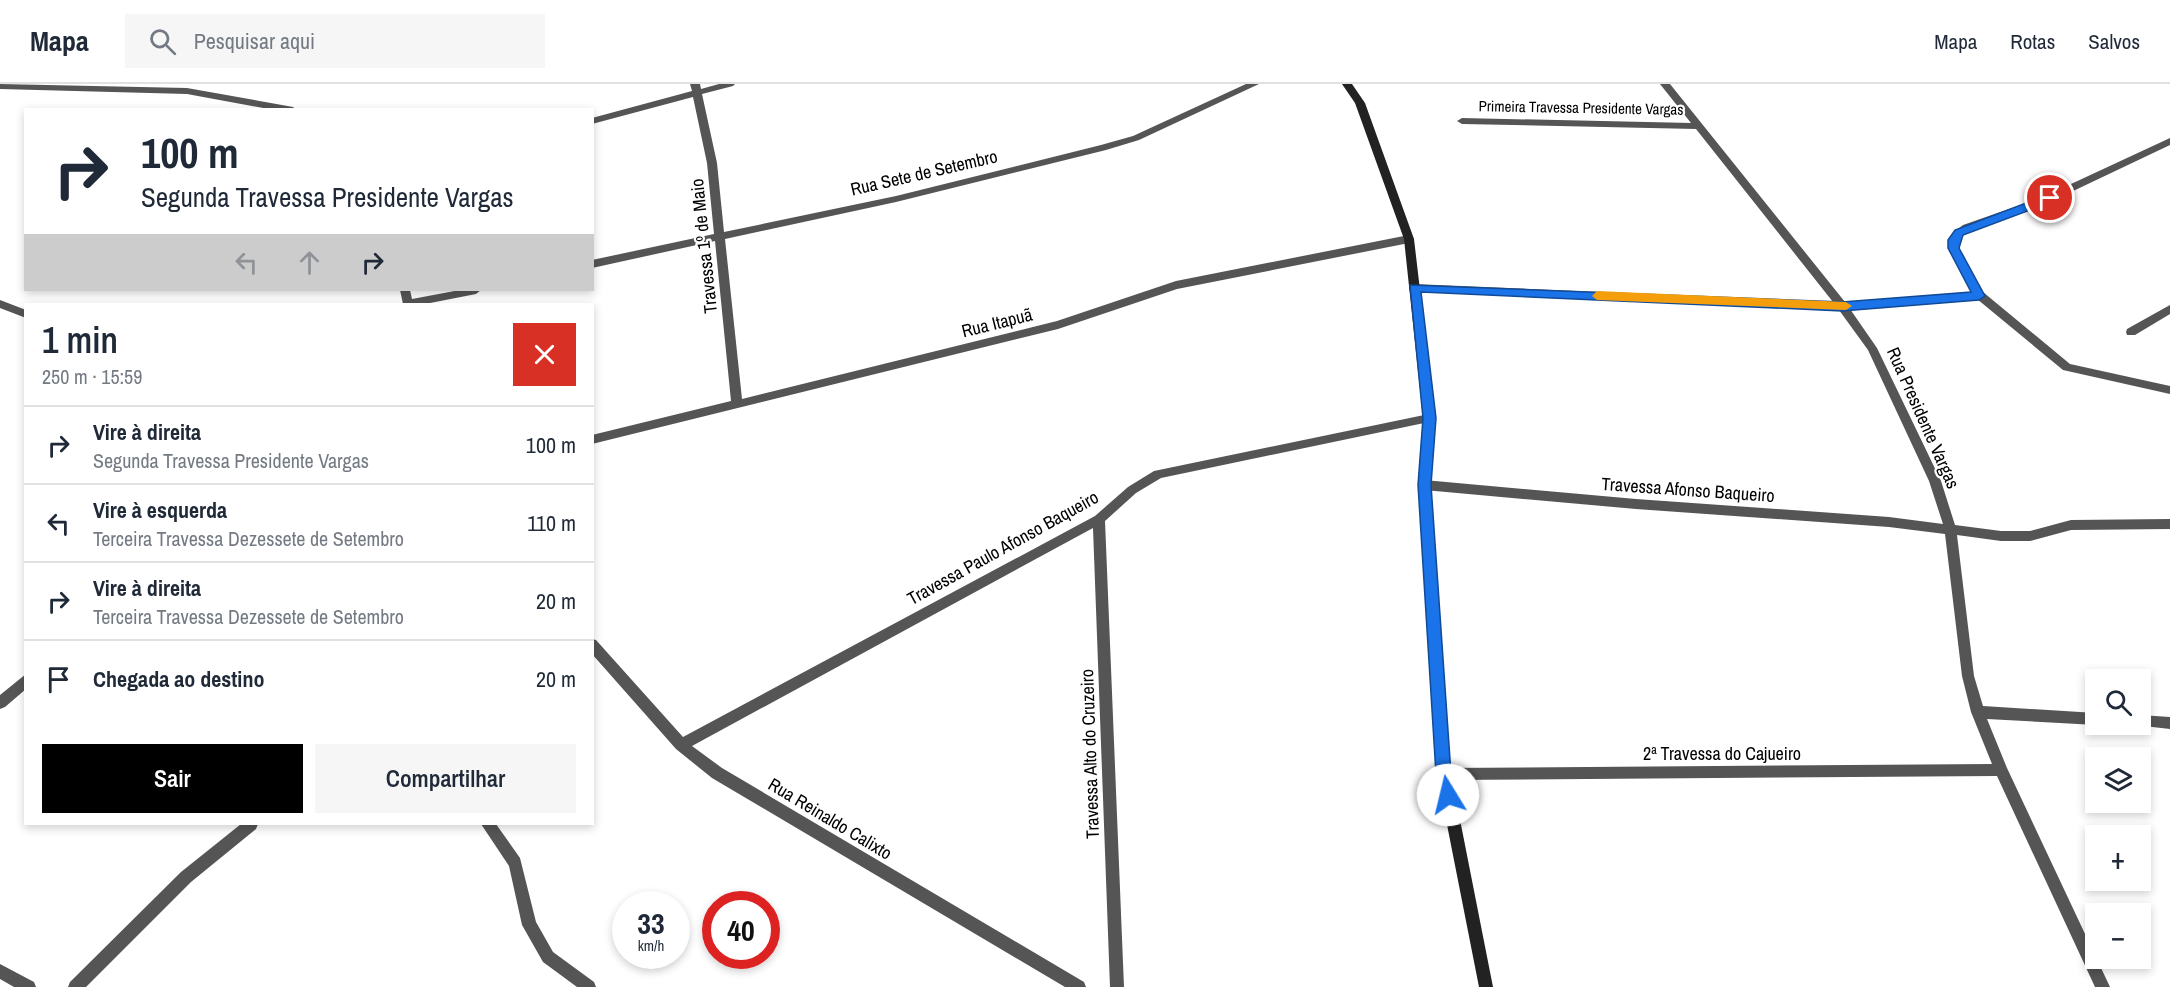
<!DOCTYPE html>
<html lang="pt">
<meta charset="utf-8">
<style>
:root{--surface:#fff;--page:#f6f6f7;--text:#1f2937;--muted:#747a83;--line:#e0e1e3;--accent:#000}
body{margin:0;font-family:"Archivo Narrow",sans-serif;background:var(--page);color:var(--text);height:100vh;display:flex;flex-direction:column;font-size:22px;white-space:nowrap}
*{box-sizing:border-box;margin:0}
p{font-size:20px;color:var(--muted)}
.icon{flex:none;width:33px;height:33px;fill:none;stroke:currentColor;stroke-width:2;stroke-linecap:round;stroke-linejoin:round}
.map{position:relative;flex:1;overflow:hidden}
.panel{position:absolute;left:24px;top:219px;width:570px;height:522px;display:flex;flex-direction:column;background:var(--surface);border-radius:0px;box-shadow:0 3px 9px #0003}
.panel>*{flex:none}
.guide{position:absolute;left:24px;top:24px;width:570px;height:183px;border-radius:0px;box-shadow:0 3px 9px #0003;background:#fff;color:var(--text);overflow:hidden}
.buttons{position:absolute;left:2085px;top:585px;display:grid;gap:12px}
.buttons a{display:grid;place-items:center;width:66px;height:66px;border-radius:0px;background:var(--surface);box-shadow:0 3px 9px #0003;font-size:30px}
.speed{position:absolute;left:612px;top:807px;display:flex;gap:12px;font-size:30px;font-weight:700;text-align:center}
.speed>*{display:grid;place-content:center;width:78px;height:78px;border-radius:50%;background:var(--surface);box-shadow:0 3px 9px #0003;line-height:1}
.speed small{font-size:15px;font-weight:400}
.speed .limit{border:9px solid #d22;background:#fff;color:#111}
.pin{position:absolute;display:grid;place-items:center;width:51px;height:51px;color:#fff;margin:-26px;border:3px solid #fff;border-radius:50%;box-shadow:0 2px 6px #0007}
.me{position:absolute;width:66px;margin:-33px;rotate:351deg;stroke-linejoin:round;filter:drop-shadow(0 0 4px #0008)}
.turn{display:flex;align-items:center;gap:21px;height:126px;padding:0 18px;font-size:27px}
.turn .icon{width:78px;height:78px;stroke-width:2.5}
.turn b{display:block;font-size:42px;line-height:51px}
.lanes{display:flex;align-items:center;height:57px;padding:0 18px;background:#0003;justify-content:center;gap:30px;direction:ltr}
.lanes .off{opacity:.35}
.round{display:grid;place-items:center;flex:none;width:63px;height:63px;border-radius:0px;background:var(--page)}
.headline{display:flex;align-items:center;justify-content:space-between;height:102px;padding:0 18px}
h1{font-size:36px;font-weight:600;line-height:45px}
.cta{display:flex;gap:12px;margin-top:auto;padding:12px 18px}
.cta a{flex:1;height:69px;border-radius:0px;background:var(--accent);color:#fff;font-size:24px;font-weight:600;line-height:69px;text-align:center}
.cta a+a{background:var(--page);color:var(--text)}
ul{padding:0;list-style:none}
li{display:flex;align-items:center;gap:18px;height:78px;padding:0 18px;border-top:2px solid var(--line)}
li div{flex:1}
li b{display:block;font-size:22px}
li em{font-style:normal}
header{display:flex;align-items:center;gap:36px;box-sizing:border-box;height:84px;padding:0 30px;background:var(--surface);border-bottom:2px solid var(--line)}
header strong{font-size:28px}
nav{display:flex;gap:33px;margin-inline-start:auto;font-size:21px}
.search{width:420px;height:54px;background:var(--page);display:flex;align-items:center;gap:15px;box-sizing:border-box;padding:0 21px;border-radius:0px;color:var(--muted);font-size:22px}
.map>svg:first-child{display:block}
</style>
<header>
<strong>Mapa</strong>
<div class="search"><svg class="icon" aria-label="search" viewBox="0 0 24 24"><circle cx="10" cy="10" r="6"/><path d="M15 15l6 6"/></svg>Pesquisar aqui</div>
<nav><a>Mapa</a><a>Rotas</a><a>Salvos</a></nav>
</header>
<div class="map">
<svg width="2170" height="903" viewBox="0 0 2170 903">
<rect width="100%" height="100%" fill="#fff"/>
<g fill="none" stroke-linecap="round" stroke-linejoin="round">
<path fill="#555" fill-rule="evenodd" d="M0,0L187,4L293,23L297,26H274L187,10L0,5Z
M690,0H700L701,5L719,0H735L733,2L702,10L717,79L724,148L896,112L1101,61L1133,52L1246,0H1259L1139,56L1106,66L896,118L725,155L742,315L1057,237L1176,197L1409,151L1414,155L1409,159L1177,205L1058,245L592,360V351L731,317L715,157L592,184V176L714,150L707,79L693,13L592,40V34L692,7Z
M1660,0H1670L1845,218L1972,208L1948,164L1953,149L1963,141L2043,113L2170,54V61L2050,118L1970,146L1960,154L1958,164L1983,208L2070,280L2170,302V310L2063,286L1977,215L1850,225L1877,264L1941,397L1955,441L2001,447H2030L2071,436L2170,435V445L2071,446L2030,457H2001L1957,451L1974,592L1983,622L2096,629V640H2098L2096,641L1987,635L2007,684L2110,903H2095L1997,692L1444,696L1439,695L1437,690L1439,685L1444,684L1992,680L1971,628L1962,592L1945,450L1889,443L1636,425L1424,406L1420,404L1418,401L1420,398L1424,396L1636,415L1889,433L1943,440L1929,397L1868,266L1839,226L1410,207L1409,204L1410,201L1414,200L1833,218L1696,45L1462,40L1457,37L1462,34L1691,39Z
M400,206H410L412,215L460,206H481L476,210L425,220H403Z
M0,216L26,226V234L0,224Z
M2170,221V230L2135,251H2127L2126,248L2127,245Z
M1429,330L1435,334L1429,338L1161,394L1136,409L1105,437L1124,903H1110L1093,444L692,662L722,684L1084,898L1086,903H1065L712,694L676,665L592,570V555L596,556L683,653L1095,432L1128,403L1154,387Z
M26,590V605L5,623L0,625V611Z
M2140,631L2170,633V645L2135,641L2140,640Z
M241,740H258L256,745L191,798L86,903H68L70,898L181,788Z
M481,740H496L520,774L536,838L553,868L594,898L596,903H577L543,878L522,841L509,782Z
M0,880L34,898L36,903H14L0,895Z"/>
<path fill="#222" fill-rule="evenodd" d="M1342,0H1352L1365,19L1414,155L1435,334L1430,401L1451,690L1493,903H1479L1437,690L1418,401L1423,334L1404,155L1355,19Z"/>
</g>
<path fill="#1a73e8" stroke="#114b97" stroke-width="1.5" d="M2050,110L2056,114L2054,117L1963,151L1959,164L1985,212L1979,216L1842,227L1421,208L1436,334L1431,401L1451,690L1456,711L1453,716L1448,718L1442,716L1436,690L1418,401L1423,334L1410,201L1842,218L1971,208L1948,164V156L1955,146Z"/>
<path fill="#f59e0b" d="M1597,207L1846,218L1852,222L1846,226L1597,216L1592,212Z"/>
<g text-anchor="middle" stroke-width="4.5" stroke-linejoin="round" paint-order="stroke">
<g font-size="15" fill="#000" stroke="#fff">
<text transform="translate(1581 24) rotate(1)" y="5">Primeira Travessa Presidente Vargas</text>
</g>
<g font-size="18" fill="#000" stroke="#fff">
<text transform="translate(924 89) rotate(-13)" y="6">Rua Sete de Setembro</text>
<text transform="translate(704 162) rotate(-96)" y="6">Travessa 1º de Maio</text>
<text transform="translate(997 239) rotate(-14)" y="6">Rua Itapuã</text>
<text transform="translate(1923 334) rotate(66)" y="6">Rua Presidente Vargas</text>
<text transform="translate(1688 406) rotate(4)" y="6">Travessa Afonso Baqueiro</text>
<text transform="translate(1003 464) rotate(-29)" y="6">Travessa Paulo Afonso Baqueiro</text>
<text transform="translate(1090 670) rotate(-92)" y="6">Travessa Alto do Cruzeiro</text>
<text x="1722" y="676">2ª Travessa do Cajueiro</text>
<text transform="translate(830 735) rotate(31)" y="6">Rua Reinaldo Calixto</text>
</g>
</g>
</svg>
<div class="buttons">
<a><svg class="icon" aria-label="search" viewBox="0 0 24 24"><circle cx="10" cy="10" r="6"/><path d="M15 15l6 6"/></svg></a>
<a><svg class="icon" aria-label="layers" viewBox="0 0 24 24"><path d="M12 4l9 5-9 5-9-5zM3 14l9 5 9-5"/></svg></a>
<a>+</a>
<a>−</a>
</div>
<div class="speed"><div>33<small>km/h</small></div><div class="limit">40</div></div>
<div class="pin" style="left:2050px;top:114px;background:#d93025"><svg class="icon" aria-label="arrive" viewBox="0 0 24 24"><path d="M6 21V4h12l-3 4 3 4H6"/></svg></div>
<svg class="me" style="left:1448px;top:711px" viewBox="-20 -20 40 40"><circle r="19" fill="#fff"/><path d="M0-13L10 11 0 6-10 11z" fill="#1a73e8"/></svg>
<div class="guide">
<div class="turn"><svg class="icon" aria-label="right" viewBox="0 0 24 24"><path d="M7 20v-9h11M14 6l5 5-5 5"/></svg><div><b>100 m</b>Segunda Travessa Presidente Vargas</div></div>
<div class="lanes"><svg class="icon off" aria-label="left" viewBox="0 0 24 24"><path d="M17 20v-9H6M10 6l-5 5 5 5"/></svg><svg class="icon off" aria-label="ahead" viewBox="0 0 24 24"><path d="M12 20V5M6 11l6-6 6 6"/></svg><svg class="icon" aria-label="right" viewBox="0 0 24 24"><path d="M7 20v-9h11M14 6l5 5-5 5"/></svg></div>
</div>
<section class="panel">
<div class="headline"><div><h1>1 min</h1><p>250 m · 15:59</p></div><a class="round" style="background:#d93025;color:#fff"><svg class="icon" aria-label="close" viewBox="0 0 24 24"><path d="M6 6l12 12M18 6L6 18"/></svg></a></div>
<ul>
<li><svg class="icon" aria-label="right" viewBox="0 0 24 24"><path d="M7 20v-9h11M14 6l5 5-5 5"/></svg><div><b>Vire à direita</b><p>Segunda Travessa Presidente Vargas</p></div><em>100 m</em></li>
<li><svg class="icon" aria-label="left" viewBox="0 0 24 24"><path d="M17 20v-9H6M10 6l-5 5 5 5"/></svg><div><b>Vire à esquerda</b><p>Terceira Travessa Dezessete de Setembro</p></div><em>110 m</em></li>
<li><svg class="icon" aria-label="right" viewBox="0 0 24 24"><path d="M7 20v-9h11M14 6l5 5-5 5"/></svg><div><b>Vire à direita</b><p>Terceira Travessa Dezessete de Setembro</p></div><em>20 m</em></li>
<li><svg class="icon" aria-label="arrive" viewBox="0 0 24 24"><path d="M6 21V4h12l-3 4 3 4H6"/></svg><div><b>Chegada ao destino</b></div><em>20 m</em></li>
</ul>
<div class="cta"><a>Sair</a><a>Compartilhar</a></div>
</section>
</div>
